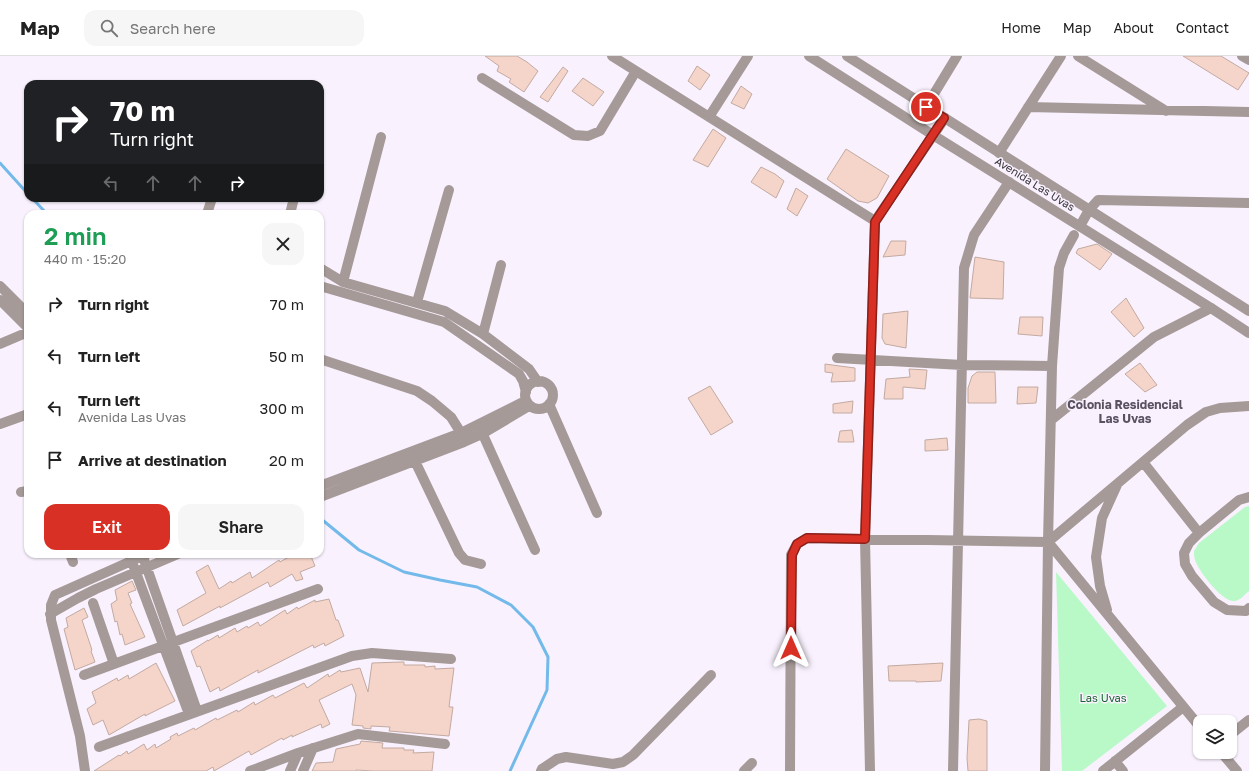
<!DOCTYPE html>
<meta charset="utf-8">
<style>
:root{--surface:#fff;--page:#f6f6f6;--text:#222;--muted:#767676;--line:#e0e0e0;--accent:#d93025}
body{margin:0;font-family:"Golos Text",sans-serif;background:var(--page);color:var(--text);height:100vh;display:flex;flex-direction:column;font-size:15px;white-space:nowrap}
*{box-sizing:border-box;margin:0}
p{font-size:13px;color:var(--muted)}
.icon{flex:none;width:22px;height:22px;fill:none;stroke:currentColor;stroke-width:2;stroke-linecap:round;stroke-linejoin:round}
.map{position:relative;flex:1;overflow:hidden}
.panel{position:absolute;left:24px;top:154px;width:300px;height:348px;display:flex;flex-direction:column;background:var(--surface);border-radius:12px;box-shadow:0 1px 3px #0004}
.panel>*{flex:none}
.hud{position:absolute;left:24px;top:24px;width:300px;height:122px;border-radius:12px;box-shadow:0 1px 3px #0004;background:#202124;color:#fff;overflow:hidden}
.controls{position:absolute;left:1193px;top:659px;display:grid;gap:8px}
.controls a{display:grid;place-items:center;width:44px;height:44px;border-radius:8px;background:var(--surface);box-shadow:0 1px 3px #0004;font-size:20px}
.pin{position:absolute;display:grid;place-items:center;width:34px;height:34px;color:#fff;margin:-17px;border:2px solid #fff;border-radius:50%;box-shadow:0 1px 4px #0007}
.me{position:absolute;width:44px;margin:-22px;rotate:0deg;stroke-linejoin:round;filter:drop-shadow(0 0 3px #0008)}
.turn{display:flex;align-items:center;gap:14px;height:84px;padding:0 20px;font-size:18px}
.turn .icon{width:52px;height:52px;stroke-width:2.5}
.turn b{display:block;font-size:28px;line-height:34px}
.lanes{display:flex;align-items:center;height:38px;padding:0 20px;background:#0003;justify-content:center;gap:20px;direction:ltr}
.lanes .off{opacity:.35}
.round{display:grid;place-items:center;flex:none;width:42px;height:42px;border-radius:12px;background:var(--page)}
.overview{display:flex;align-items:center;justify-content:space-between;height:68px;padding:0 20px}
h1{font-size:24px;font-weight:600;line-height:30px;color:#1e9e55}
.cta{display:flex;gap:8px;margin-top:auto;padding:8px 20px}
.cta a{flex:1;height:46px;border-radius:12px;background:var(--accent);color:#fff;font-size:16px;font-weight:600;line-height:46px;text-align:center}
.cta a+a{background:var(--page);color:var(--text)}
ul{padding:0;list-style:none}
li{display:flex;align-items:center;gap:12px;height:52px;padding:0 20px}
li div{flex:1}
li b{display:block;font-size:15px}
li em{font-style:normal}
header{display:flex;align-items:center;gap:24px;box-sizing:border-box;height:56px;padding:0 20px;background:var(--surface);border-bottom:1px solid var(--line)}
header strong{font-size:19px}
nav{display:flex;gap:22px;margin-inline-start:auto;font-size:14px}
.search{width:280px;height:36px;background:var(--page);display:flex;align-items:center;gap:10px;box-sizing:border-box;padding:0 14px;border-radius:12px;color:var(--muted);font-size:15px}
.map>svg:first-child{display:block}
</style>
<header>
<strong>Map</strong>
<div class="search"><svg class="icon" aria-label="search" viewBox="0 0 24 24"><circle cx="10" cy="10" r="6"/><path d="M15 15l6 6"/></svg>Search here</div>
<nav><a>Home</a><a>Map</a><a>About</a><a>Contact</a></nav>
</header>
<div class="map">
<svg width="1249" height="715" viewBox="0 0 1249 715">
<rect width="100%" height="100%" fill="#f9f2fe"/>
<path fill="#b9f9c7" d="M1249,450V535C1245,538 1240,545 1234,545C1222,546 1198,514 1195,504C1194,501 1194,498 1194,495L1199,487L1245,451Z
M1056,516L1167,650L1082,715H1062Z"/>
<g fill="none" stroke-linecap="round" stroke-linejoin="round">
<path stroke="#73b9e9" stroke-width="3" d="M0,107L28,138
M32,142L47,158
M320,462L359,494L404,516L440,524L477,531L511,549L533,571L548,601L547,634L510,715"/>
</g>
<path fill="#f5d4c9" stroke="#c2aaa2" d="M485,0H517L527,6L538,15L524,36L509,26L511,23L497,15L499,10Z
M1183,0H1221L1249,17L1238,34Z
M697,10L710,19L700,34L688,25Z
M563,11L568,15L548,46L540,41Z
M583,22L604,36L593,50L572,35Z
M741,30L752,38L744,53L731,47Z
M713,73L726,82L708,111L693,104Z
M846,93L889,120L877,142L868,147L858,145L827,123Z
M761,111L775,118L784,125L776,142L751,126Z
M796,132L808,140L797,160L787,153Z
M891,185H906L905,199L883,201Z
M1097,188L1112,198L1100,214L1076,197L1078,193Z
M975,201L1004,206L1003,243L970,242Z
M1126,242L1144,272L1134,281L1111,256Z
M908,255L906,292L885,288L882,282L883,258Z
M1020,261H1043L1042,280L1018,278Z
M1140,307L1157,329L1145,336L1125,318Z
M825,308L855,312V325L831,326L833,317L825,316Z
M909,313L927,314L925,333L903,331V343H884L886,323L910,321Z
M977,316H995L996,347H968V332L972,320Z
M710,330L733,366L711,379L688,342Z
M1018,331H1038L1036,347L1017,348Z
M853,345L852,357H833V348Z
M852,374L854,386H838L840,375Z
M947,382L948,394L925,395V384Z
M294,498H310L315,510L300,516L303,523L296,525L292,518L270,531L268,526L220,552V550L183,570L177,554L206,537L196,516L208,509L219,533L231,525L232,527L250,516L252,522L279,504L280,506Z
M132,525L136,534L128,537L132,547L130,548L145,581L125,589L122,578L120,579L117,565L115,566L111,548L117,544L115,534Z
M329,543L336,564H338L344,580L325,590L324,587L314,592L313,589L258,617V614L220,635L219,631L210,636L200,610L197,611L191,595L208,584V585L218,579L219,582L235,572L237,576L247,570L248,572L258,566L260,570L285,554L287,558L297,551L298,553L315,544V546Z
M84,552L88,561L82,564L92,594L91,595L95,606L75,614L64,573L68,571L66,562Z
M401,606H404V609H425V611L435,610V613L454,612L449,651H453L449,680L389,675L390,671L371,670V673L363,672V670L352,669L356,639L352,628L319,644L330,668L322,672L321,668L292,681V679L283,684L282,682L251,699L249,695L214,715L213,711L206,715H94L119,699L120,700L127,695L128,698L144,688L147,694L155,688L156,692L171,683L170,681L177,677L178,680L194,672L195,674L216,662L217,664L237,654L238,656L254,646L255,649L273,639L275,642L304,627L307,632L328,618L329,621L340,614L341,616L360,612L368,636L372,607Z
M156,607L175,645L145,660V658L109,679L103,664L93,669L87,653L96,647L92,636L117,622L118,625L128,619L129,623Z
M943,607L941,625L916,626V625H889L888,610Z
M979,663L987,665V715H968L967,702L969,664Z
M361,685L383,687L382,692H404V694H414L413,697L434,696L432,715H373L356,714V715H312L316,707L333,706L336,693L360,688Z"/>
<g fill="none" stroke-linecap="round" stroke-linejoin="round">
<path stroke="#a59a98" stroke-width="10" d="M612,0L875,165
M1078,0L1166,55
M1242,0L1249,4
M482,22L574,79L588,80L600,75L636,15
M926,51L957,0
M1028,51L1249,56
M709,61L748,0
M999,97L1061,0
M207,158L212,142
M290,158L294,142
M1080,170L1089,154L1098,144L1249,147
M320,212L343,226L445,255L483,278L529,313L538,326
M343,226L381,81
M0,230L28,258
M320,230L444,266L519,318L523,325L526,336
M0,244L28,272
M417,246L449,134
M483,278L501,209
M0,288L28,276
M837,302L962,309L1052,310
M320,303L417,335L432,345L451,361L461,377L463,383
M525 339a14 14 0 1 1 28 0a14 14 0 1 1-28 0Z
M549,348L597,457
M1051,364L1154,281L1211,252
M0,368L28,358
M480,372L535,494
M413,401L459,497L465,504L481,508
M1143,406L1199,477
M320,430L461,377L525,345
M21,436L28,435
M320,441L464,386L482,378L529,350
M1249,441L1239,444L1199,477L1189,487L1184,497L1185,508L1192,520L1214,546L1227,554L1246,555L1249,552
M1048,486L1200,671
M70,498L73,506
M129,498L189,658
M142,498L197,655
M93,547L114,608
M1107,554L1100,530L1096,501L1102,462L1117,429
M50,558L78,542L96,533L178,498
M84,619L318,533
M1230,679L1249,664
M99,691L352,600L372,597L451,603
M1221,696L1237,715
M1115,705L1123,715
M85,715L80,680L51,564V549L55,539L147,498
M250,715L298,697L358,678L445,688
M290,715L298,697
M303,715L313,692
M541,715L542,713L557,703L566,701L613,708L623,706L633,699L711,619
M744,715L752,707
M790,715L791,499L797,488L807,482L1048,486L1187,369L1206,356L1220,352L1249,350
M870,715L865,483L875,165L945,62
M953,715L964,212L974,179L1009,126
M1045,715L1048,486L1052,310L1059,212L1064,197L1074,179
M1103,715L1183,651"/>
<path stroke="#a59a98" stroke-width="10" d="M809,0L933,79L1211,252L1249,277
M847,0L1249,255"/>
</g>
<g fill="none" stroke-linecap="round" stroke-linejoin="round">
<g stroke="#8d1f18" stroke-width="10">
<path id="route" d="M791,592L792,499L797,488L807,482L865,483L875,166L944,62L926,51"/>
</g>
<use href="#route" stroke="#d93025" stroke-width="7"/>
</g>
<g text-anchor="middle" stroke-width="3" stroke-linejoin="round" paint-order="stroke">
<g font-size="11" fill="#363139" stroke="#f9f2fe">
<text transform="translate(1035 128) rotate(32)" y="4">Avenida Las Uvas</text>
</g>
<g font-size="11" fill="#196132" stroke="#f9f2fe">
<text x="1103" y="646">Las Uvas</text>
</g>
<g font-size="12" font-weight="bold" fill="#5b5161" stroke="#f9f2fe">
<text x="1125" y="353">Colonia Residencial<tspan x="1125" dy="14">Las Uvas</tspan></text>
</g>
</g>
</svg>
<div class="controls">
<a><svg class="icon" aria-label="layers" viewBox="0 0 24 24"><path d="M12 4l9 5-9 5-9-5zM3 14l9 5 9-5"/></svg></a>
</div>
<div class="pin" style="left:926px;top:51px;background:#d93025"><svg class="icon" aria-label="arrive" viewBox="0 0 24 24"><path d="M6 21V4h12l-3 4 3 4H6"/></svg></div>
<svg class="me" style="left:791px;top:592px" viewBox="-20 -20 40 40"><path d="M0-17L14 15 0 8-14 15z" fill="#d93025" stroke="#fff" stroke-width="4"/></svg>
<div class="hud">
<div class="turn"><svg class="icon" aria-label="right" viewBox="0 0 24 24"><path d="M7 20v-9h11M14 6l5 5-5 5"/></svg><div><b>70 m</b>Turn right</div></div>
<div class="lanes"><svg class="icon off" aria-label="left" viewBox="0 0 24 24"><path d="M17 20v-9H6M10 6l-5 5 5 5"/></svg><svg class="icon off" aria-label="ahead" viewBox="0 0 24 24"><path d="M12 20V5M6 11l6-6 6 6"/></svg><svg class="icon off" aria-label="ahead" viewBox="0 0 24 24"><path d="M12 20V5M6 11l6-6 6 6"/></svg><svg class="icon" aria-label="right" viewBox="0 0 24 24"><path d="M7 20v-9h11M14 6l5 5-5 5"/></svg></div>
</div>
<section class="panel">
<div class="overview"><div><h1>2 min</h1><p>440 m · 15:20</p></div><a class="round"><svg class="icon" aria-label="close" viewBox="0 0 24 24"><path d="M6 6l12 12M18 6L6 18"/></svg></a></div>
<ul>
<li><svg class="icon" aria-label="right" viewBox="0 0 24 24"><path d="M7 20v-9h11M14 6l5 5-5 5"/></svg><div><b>Turn right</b></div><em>70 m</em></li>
<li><svg class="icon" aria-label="left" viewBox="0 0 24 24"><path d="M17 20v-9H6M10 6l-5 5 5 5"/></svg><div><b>Turn left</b></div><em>50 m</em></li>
<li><svg class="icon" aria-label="left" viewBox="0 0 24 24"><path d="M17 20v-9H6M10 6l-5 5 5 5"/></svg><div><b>Turn left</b><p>Avenida Las Uvas</p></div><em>300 m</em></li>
<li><svg class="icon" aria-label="arrive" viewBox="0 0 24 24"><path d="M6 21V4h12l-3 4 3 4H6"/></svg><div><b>Arrive at destination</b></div><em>20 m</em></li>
</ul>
<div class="cta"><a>Exit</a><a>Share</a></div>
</section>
</div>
